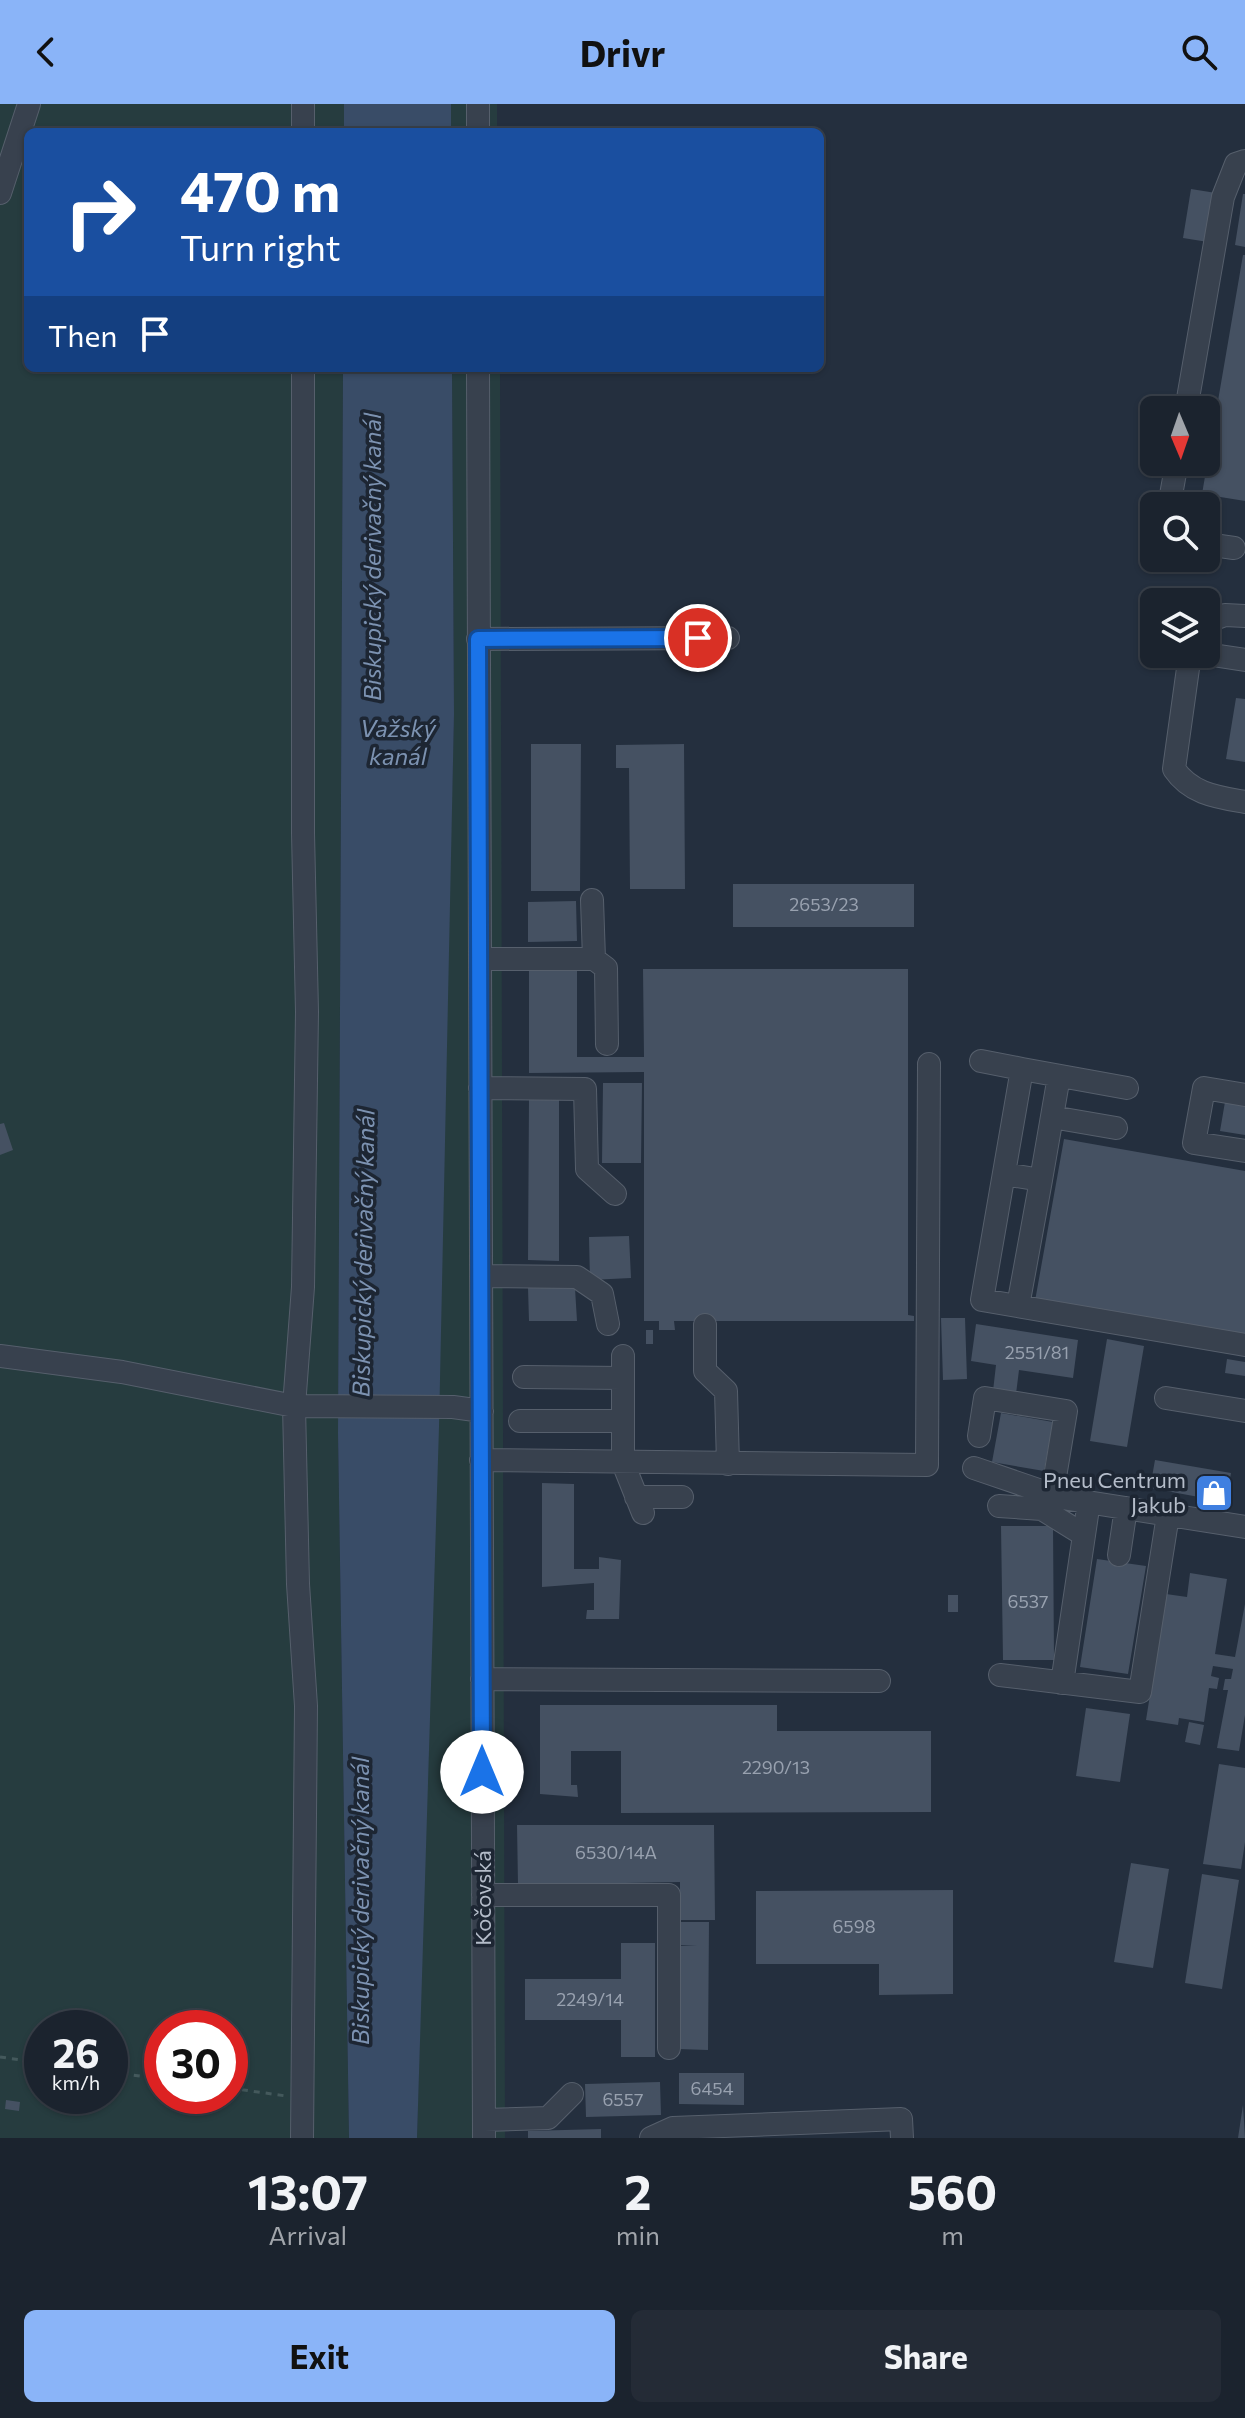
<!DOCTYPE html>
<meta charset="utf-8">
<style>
:root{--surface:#1b232e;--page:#242b36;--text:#f1f3f6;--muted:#a0a4aa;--line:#39404a;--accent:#8ab4f8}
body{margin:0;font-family:Commissioner,sans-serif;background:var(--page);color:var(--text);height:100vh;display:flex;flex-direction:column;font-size:30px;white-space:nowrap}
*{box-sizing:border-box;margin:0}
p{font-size:26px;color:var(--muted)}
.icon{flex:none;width:44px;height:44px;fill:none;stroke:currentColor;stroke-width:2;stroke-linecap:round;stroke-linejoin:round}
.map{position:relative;height:2034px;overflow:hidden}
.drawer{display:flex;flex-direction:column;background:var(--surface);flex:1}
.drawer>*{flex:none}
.hud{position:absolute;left:24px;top:24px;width:800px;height:244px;border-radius:12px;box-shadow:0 2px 6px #0004,0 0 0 2px var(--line);background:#1a4fa0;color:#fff;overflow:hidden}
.needle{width:52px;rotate:178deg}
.tools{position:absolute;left:1140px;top:292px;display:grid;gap:16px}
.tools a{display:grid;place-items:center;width:80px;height:80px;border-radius:12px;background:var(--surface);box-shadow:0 2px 6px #0004,0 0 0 2px var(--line);font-size:40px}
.speed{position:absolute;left:24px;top:1906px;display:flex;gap:16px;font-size:40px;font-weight:700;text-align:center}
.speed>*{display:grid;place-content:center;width:104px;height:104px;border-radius:50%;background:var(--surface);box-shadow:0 2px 6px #0004,0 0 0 2px var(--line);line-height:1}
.speed small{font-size:20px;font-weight:400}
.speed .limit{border:12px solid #d22;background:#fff;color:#111}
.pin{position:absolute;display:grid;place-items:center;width:68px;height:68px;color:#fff;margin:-34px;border:4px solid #fff;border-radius:50%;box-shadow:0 2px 8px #0007}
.me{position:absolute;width:88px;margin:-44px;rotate:0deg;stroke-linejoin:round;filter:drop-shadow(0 0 6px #0008)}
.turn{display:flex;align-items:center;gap:28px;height:168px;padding:0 24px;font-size:36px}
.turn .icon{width:104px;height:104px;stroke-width:2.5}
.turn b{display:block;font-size:56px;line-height:68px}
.then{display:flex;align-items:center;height:76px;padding:0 24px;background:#0003;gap:16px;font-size:30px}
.eta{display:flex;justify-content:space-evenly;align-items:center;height:136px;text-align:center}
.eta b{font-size:48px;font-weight:700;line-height:56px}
.cta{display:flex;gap:16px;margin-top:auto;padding:16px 24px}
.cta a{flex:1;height:92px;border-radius:12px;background:var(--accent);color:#111;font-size:32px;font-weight:700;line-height:92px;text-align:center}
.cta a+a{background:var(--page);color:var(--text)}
header{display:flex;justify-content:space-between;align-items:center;height:104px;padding:0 24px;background:var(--accent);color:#111;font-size:36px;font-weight:700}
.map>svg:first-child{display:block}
</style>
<header><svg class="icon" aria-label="back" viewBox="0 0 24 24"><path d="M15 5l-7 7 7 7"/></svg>Drivr<svg class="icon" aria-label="search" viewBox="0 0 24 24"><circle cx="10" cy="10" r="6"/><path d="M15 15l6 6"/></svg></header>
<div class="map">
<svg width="1245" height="2034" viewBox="0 0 1245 2034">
<rect width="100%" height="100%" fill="#242f3e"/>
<path fill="#263c3f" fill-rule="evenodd" d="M0,0H344V28H28V264H343L338,1329L349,2034H0ZM42,1924H110V1992H42ZM162,1924H230V1992H162Z
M451,0H497V28H451Z
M452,264H500L505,2034H417L454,610Z"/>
<path fill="#394c67" d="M344,0H451V28H344Z
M343,264H452L454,610L439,1323L417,2034H349L338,1329Z"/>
<path fill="#455162" d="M1191,85L1216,89L1208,138L1183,134Z
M1243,90H1245V143L1235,141Z
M1243,151H1245V397L1202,390Z
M1236,594L1245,595V658L1226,655Z
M531,640H581L580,787H531Z
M684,640L685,785H630L629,664H616V641Z
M733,780H914V823H733Z
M576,797L577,837L528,838V798Z
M529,865H577V953H644L643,865H908V1211L914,1212V1217H674L675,1226H659V1217H644V968L529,969Z
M603,979H642L641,1059H602Z
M1226,992L1245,995V1031L1220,1027Z
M529,993H559V1157L528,1156Z
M4,1019L13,1046L0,1051V1020Z
M1064,1035L1245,1067V1235L1035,1197Z
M629,1132L631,1174L590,1176L589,1133Z
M528,1184H575L577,1217H529Z
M941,1214H965L967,1275L943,1276Z
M976,1220L1078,1236L1073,1274L1019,1266L1016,1290L993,1287L996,1261L971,1257Z
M646,1226H653V1240H646Z
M1107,1235L1144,1242L1127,1343L1090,1337Z
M1227,1255L1245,1258V1272L1225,1269Z
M1001,1309L1053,1318L1044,1367L992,1358Z
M1155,1356L1231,1369L1226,1398L1150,1384Z
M542,1379L574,1380V1465H599V1453L621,1456L619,1515H586L587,1506H594V1479L542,1483Z
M1001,1422H1053L1054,1556H1003Z
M1097,1455L1146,1462L1128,1570L1080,1563Z
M1190,1469L1227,1475L1215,1550L1235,1553L1245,1500V1611L1239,1647L1217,1644L1228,1586H1223L1225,1575H1231L1233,1565L1213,1562L1211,1572L1219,1574L1217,1585L1209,1584L1204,1618L1179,1614L1178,1621L1146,1616L1166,1490L1187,1493Z
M948,1491H958V1508H948Z
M540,1601H777V1627H931V1708L621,1709V1647H571V1681H577L578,1693L540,1690Z
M1086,1604L1130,1610L1120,1678L1076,1672Z
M1189,1618L1204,1621L1200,1641L1185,1638Z
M1219,1660L1245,1664V1738L1241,1765L1203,1760Z
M517,1721H714L715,1816H680V1778L518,1781Z
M1131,1759L1169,1765L1153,1864L1114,1858Z
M1202,1770L1239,1776L1222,1885L1185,1879Z
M953,1786V1890L879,1891V1860H756V1787Z
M678,1818H709L708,1946L678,1945V1842H697L678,1841Z
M621,1839H655V1953H621V1916H525V1875H621Z
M679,1969H744V2001L679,2000Z
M660,1978L661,2011L586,2013L585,1980Z
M6,1996L20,1998L19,2007L5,2005Z
M1243,2001L1245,2034H1238Z
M601,2025V2034H528V2027Z"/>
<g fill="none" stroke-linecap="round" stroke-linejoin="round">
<g stroke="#565f6c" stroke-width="24">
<path id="minor" d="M303,0V28
M478,0V28
M0,89L29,0
M478,264L484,2034
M1186,306L1223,93L1236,60L1245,57
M1169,402L1177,358
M1206,440L1234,444
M1206,518L1225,511L1245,512
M478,535L728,534
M1190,550L1174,665C1191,690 1217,693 1245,698
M1206,550L1245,556
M480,855H594L592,796
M594,855L606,864L607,940
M981,957L1022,965L982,1196L1245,1241
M1022,965L1127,984
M480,984L585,985L587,1065L615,1090
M1245,991L1204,984L1194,1039L1245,1047
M1052,1013L1116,1024
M1004,1070L1041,1076L1059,972
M481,1172L577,1173L602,1190L608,1220
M1018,1202L1041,1076
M705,1221V1267L726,1287L728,1360
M0,1252L122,1268L294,1302L453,1303L482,1307
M623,1252V1359L643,1409
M524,1273L623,1274
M1166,1294L1245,1307
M520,1317H623
M979,1332L985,1294L1066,1307L1052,1391
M481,1356L927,1361L929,960
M974,1364L1062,1394L1245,1423
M636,1393H682
M999,1402L1042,1405L1084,1431
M1119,1451L1126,1404
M1000,1571L1140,1588L1168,1411
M482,1575L879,1577
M1062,1579L1087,1411
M483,1791H669V1944
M484,2016L548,2014L572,1990
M302,2034L306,1602L298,1480L294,1302L303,1183L307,908L303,729V264
M651,2034L673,2024L901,2015L902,2034"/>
</g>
<path stroke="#44595c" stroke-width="3" stroke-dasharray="6 6" stroke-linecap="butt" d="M0,1953L42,1959
M110,1968L162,1975
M230,1984L286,1992"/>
<use href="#minor" stroke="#38414e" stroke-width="22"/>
</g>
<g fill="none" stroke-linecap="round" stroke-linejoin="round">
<g stroke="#114b97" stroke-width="20">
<path id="route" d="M482,1668L478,535L698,534"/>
</g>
<use href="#route" stroke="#1a73e8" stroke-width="14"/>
</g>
<defs>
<g id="shop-square" transform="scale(2)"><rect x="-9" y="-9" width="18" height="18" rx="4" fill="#3f7fe0" stroke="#1d2633"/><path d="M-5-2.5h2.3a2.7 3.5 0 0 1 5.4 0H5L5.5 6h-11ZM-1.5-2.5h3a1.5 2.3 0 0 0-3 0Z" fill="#fff"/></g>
</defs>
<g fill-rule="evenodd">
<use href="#shop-square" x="1214" y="1389"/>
</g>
<g text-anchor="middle" stroke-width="7" stroke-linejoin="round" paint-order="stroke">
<g font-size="18" fill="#98a1af">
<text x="824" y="807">2653/23</text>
<text x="1037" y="1255">2551/81</text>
<text x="1028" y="1504">6537</text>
<text x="776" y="1670">2290/13</text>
<text x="616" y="1755">6530/14A</text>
<text x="854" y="1829">6598</text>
<text x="590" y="1902">2249/14</text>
<text x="712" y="1991">6454</text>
<text x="623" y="2002">6557</text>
</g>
<g font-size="22" fill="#b4bcc9" stroke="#1d2633" text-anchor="end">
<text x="1186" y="1384">Pneu Centrum<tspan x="1186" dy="25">Jakub</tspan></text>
</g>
<g font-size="22" fill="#b4bcc9" stroke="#1d2633">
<text transform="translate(483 1794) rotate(-90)" y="8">Kočovská</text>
</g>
<g font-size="24" font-style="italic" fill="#7c92b1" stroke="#1d2633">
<text transform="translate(373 453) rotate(-90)" y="8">Biskupický derivačný kanál</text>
<text x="398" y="633">Važský<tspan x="398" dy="28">kanál</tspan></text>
<text transform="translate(364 1149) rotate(-89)" y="8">Biskupický derivačný kanál</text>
<text transform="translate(361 1797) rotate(-90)" y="8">Biskupický derivačný kanál</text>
</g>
</g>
</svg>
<div class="tools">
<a><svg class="needle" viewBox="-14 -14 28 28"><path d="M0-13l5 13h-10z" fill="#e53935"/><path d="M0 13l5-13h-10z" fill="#a0a4aa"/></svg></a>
<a><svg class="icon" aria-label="search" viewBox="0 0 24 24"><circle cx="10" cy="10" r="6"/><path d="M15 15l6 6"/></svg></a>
<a><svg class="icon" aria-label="layers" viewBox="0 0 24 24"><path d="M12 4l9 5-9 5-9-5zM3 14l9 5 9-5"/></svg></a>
</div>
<div class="speed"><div>26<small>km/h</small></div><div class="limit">30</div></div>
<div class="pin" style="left:698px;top:534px;background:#d93025"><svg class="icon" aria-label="arrive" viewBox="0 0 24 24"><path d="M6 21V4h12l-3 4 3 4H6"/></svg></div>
<svg class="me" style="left:482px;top:1668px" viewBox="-20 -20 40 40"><circle r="19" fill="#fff"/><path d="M0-13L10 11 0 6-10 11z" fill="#1a73e8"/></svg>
<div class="hud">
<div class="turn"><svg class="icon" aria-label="right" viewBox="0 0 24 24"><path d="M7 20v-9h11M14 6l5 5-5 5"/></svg><div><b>470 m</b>Turn right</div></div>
<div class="then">Then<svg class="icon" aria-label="arrive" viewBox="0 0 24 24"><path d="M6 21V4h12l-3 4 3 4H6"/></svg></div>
</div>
</div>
<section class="drawer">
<div class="eta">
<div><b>13:07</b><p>Arrival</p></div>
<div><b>2</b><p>min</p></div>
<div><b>560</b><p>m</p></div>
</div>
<div class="cta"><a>Exit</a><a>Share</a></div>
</section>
